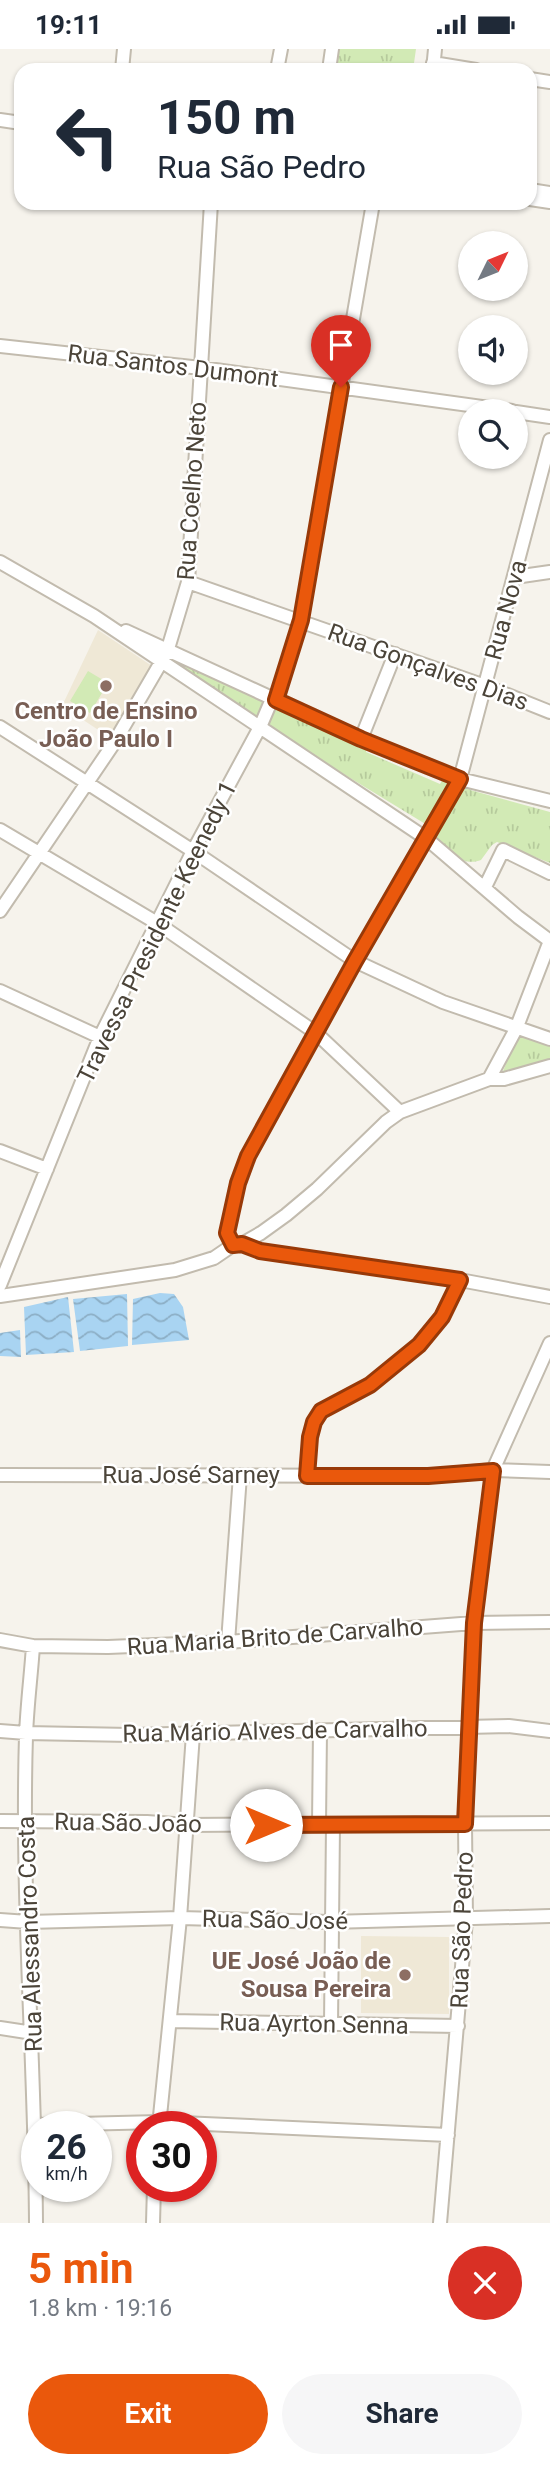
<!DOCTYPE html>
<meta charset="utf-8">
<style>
:root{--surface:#fff;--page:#f6f6f7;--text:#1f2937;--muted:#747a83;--accent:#ea580c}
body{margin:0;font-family:Roboto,sans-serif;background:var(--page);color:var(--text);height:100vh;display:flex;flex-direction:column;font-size:26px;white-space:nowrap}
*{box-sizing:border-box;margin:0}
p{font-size:23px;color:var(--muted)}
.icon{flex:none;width:38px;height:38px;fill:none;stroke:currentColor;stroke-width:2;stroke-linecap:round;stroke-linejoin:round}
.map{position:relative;height:2174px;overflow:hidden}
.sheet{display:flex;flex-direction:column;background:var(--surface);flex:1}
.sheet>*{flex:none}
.hud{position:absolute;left:14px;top:14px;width:523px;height:147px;border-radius:21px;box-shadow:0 2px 5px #0004;background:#fff;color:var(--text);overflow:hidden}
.needle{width:46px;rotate:47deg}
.buttons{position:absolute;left:458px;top:182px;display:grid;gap:14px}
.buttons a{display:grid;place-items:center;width:70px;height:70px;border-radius:50%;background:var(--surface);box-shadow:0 2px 5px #0004;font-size:35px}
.speed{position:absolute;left:21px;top:2062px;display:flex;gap:14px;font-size:35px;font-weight:700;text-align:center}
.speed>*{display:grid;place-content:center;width:91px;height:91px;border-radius:50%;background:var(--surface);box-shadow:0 2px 5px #0004;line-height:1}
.speed small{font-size:18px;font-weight:400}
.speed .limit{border:10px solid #d22;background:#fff;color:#111}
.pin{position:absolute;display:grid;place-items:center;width:60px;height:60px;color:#fff;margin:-72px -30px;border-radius:50% 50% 50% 0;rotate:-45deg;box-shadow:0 0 7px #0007}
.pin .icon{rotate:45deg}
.me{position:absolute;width:77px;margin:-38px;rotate:90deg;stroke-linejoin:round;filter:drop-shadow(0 0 5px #0008)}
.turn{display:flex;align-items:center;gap:24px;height:147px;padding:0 28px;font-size:32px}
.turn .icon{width:91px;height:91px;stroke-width:2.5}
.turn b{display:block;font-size:49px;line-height:60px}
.round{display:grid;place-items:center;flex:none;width:74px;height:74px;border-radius:37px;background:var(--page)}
.summary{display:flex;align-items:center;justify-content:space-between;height:119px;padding:0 28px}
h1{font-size:42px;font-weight:700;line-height:52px;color:var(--accent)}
.button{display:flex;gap:14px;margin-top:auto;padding:14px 28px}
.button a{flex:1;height:80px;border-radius:42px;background:var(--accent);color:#fff;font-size:28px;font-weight:700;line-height:80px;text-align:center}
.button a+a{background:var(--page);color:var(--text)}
.status{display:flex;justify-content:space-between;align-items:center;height:49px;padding:0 35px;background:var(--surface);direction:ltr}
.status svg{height:19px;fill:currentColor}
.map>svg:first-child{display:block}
</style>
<div class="status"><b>19:11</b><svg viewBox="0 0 49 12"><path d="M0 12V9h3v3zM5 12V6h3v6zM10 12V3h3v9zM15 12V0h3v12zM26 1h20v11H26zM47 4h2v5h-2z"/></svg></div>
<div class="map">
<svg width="550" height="2174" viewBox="0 0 550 2174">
<defs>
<pattern id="grass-tufts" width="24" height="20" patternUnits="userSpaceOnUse" patternTransform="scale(1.75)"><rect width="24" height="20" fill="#d2eab5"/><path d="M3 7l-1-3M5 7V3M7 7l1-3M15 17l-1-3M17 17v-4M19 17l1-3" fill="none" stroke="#b6ca9c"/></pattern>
<pattern id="water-waves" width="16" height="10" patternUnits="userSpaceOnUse" patternTransform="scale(1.75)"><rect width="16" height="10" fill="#a9d4f2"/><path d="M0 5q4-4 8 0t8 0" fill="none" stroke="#8caec5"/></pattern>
</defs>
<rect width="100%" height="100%" fill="#f6f3ec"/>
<path fill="#efe8d6" d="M98,581L152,617L109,688L62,657Z
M361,1887L449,1888V1965L361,1964Z"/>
<path fill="url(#grass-tufts)" d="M338,0H416L413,21H335Z
M172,609L268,651L257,671L169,615Z
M277,657L368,696L366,703L440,735L444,728L452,733L427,776L265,677Z
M462,733L473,734L470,741L550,763V814L497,793L492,796L481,811C464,818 442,803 434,788Z
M521,988L550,995V1010L502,1025L516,989Z"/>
<path fill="#d2eab5" d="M88,622L108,634L90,664L70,652Z"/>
<path fill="url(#water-waves)" d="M160,1244L174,1245L183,1258L189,1291L132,1296L133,1250Z
M127,1245L128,1297L80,1302L73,1250Z
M68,1248L74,1303L26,1306L24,1258Z
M20,1281L21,1308L0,1307V1284Z"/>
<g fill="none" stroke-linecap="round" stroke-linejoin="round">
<g stroke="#c2bbae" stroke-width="16">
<path id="minor" d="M433,14L476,21
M122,21L124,0
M277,21L281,0
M329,21L332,0
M433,21L435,0
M530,30L550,33
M0,71L21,74
M530,141L550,144
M530,150L550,153
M0,297L201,319L512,362
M516,363L550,368
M0,513L94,567L427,790L518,868L550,892L516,980L489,1030
M515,528L550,523
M188,533L485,637L550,663
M126,582L361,690L460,730L550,752
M276,651L301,571L373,154
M0,678L193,802L355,912L443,953L550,990
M361,690L395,605
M0,781L157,874L316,984L400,1063
M485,838L503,801L550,824
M0,862L114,694L167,603L188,533L211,154
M0,942L100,988
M0,1102L47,1120
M242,1195L260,1202L460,1231L550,1248
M233,1196L227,1184L238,1134L248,1107L355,912L460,730L550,391
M0,1236L100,988L193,802L260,678L272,650
M0,1247L175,1221L214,1209L233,1196L242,1195L261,1184L286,1166L317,1140L386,1073L400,1063L489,1030H504L550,1017
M0,1426L428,1427L493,1421L550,1423
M307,1427L310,1388L314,1373L322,1362L370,1336L419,1296L442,1268L460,1231
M0,1591L33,1597L108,1598L228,1593L474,1574L550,1573
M228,1593L240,1426
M33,1597C31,1627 27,1657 26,1687C21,1848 35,2012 36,2174
M0,1682L26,1684L130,1686L509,1677L550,1682
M0,1772L147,1773L187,1776L550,1774
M319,1775L320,1682
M0,1871L28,1873L180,1869L330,1873L550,1867
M170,1972L458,1977
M331,1975L333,1776
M0,1979L33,1984
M36,2076L159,2073L448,2086
M159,2077L180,1869L193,1685
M153,2174L154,2137
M440,2174L466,1871L465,1775L474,1574L484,1488L493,1421L550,1294"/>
</g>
<use href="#minor" stroke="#fff" stroke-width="12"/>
</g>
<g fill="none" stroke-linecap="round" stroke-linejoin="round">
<g stroke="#983908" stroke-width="18">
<path id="route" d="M266,1776L465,1775L474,1574L493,1422L428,1427H307L310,1388L314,1373L321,1362L370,1336L419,1296L442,1268L460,1231L260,1202L242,1195L233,1196L227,1184L238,1134L248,1107L355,912L460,730L361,690L276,651L301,571L341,338"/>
</g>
<use href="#route" stroke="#ea580c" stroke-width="12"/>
</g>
<g fill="#8d6e63" stroke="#fff" stroke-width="2.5">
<circle cx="106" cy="637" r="7"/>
<circle cx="405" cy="1926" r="7"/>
</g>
<g text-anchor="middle" stroke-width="5" stroke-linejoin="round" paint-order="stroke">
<g font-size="24" fill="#4b4439" stroke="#fff">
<text transform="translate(173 317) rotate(7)" y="8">Rua Santos Dumont</text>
<text transform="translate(192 442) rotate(-86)" y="8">Rua Coelho Neto</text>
<text transform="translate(506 561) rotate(-75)" y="8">Rua Nova</text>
<text transform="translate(428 618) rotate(20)" y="8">Rua Gonçalves Dias</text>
<text transform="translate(157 883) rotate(-64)" y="8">Travessa Presidente Keenedy 1</text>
<text x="191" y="1434">Rua José Sarney</text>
<text transform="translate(275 1588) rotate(-4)" y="8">Rua Maria Brito de Carvalho</text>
<text transform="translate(275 1682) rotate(-1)" y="8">Rua Mário Alves de Carvalho</text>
<text transform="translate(128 1774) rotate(1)" y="8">Rua São João</text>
<text transform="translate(275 1871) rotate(1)" y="8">Rua São José</text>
<text transform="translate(462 1881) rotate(-88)" y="8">Rua São Pedro</text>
<text transform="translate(30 1885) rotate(-92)" y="8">Rua Alessandro Costa</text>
<text transform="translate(314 1975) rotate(1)" y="8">Rua Ayrton Senna</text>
</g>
<g font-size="24" font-weight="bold" fill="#785e54" stroke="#fff">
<text x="106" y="670">Centro de Ensino<tspan x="106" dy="28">João Paulo I</tspan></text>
<text x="391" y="1920" text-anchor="end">UE José João de<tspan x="391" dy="28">Sousa Pereira</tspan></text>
</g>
</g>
</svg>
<div class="buttons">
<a><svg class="needle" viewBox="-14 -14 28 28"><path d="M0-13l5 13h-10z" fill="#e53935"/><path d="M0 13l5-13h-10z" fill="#747a83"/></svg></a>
<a><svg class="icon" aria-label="sound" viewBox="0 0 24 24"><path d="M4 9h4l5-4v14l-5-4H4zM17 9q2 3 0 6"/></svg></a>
<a><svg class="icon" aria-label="search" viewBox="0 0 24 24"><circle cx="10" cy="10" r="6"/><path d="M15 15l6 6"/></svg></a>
</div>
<div class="speed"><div>26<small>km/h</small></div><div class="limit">30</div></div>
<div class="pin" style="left:341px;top:338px;background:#d93025"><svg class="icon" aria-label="arrive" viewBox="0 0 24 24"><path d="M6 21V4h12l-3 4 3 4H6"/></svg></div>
<svg class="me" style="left:266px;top:1776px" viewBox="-20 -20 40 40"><circle r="19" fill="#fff"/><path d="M0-13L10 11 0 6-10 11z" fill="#ea580c"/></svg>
<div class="hud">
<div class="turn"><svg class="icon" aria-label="left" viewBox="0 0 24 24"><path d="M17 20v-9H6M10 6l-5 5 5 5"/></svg><div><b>150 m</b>Rua São Pedro</div></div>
</div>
</div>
<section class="sheet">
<div class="summary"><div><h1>5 min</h1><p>1.8 km · 19:16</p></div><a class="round" style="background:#d93025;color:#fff"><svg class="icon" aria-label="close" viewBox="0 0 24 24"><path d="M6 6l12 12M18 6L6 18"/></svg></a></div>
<div class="button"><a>Exit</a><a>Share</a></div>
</section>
